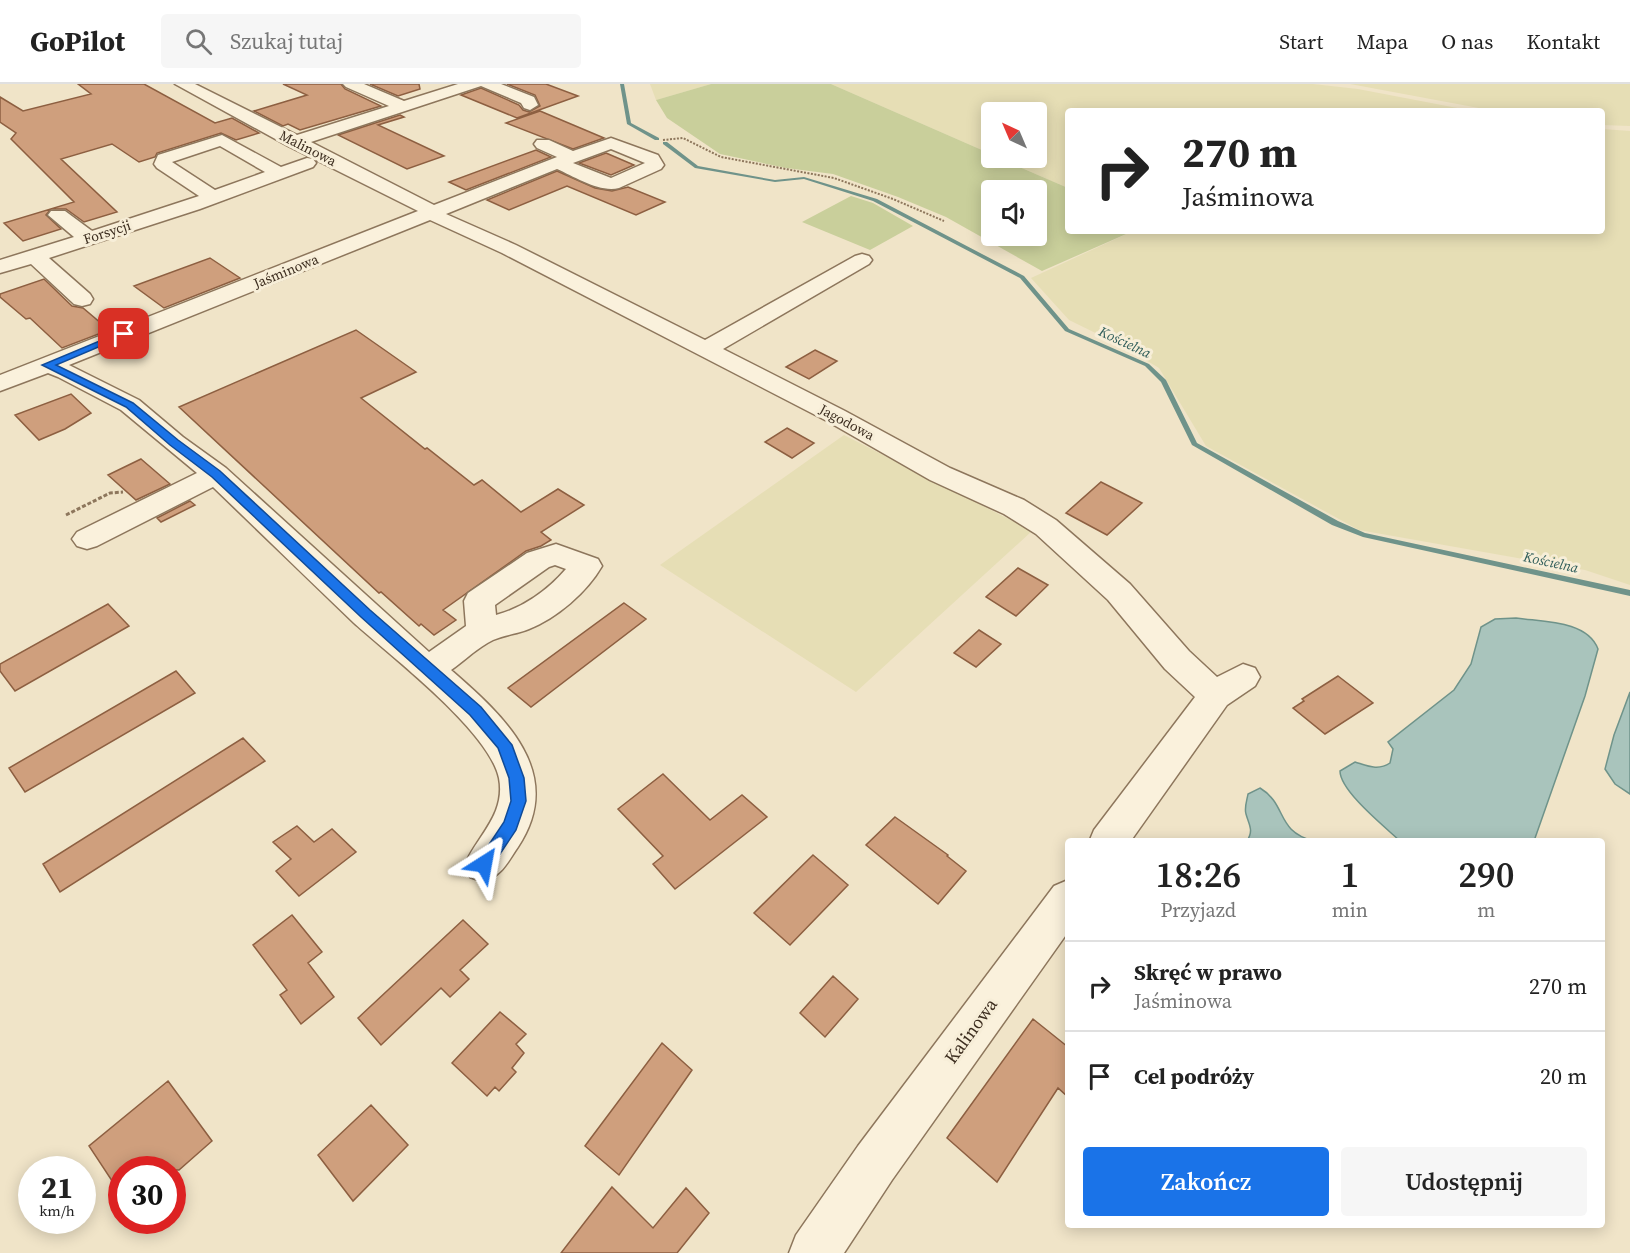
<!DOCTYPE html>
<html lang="pl">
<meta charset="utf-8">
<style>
:root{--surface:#fff;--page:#f6f6f6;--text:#222;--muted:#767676;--line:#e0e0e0;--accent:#1a73e8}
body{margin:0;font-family:"Source Serif 4",serif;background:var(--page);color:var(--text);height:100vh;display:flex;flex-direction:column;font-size:22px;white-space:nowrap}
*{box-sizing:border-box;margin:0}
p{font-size:20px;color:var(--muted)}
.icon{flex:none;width:33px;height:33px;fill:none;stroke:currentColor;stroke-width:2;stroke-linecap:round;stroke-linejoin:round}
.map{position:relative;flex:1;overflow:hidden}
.drawer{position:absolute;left:1065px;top:754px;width:540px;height:390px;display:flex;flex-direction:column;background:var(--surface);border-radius:6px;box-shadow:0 3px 15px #0003}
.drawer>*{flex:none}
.guide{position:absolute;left:1065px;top:24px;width:540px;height:126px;border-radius:6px;box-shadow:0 3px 15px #0003;background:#fff;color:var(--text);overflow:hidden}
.needle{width:39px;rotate:316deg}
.tools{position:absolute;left:981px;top:18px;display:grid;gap:12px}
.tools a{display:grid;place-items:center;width:66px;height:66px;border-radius:6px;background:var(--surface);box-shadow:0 3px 15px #0003;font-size:30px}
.speed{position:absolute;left:18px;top:1072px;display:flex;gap:12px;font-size:30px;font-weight:700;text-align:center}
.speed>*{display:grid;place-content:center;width:78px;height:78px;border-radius:50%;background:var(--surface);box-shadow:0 3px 15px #0003;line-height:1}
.speed small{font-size:15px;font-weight:400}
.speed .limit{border:9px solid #d22;background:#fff;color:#111}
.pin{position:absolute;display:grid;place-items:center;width:51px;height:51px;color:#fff;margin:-26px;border-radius:12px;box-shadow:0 3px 9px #0006}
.me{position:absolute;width:66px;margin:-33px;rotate:34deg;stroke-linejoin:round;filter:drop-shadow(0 0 4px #0008)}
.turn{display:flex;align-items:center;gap:21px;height:126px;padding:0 18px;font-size:27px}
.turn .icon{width:78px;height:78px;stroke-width:2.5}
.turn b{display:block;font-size:42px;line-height:51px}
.eta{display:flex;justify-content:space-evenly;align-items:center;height:102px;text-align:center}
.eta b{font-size:36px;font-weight:600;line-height:42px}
.primary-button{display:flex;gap:12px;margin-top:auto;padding:12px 18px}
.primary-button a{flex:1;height:69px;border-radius:6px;background:var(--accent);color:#fff;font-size:24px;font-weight:600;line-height:69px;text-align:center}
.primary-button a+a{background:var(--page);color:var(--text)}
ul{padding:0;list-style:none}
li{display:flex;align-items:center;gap:18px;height:90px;padding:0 18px;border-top:2px solid var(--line)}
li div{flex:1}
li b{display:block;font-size:22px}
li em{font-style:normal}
header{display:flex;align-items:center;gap:36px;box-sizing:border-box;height:84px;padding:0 30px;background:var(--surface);border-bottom:2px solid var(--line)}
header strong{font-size:28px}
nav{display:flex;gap:33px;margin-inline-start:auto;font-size:21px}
.search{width:420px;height:54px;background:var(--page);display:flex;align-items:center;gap:15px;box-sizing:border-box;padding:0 21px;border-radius:6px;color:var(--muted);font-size:22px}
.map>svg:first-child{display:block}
</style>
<header>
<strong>GoPilot</strong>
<div class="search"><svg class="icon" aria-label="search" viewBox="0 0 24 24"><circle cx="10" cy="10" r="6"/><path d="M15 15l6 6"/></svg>Szukaj tutaj</div>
<nav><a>Start</a><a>Mapa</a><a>O nas</a><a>Kontakt</a></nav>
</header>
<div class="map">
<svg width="1630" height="1169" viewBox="0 0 1630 1169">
<rect width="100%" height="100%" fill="#f0e4c8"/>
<path fill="#e6deb5" d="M650,0H711L656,16Z
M831,0H1313L1358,5L1473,27H1068V104L999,74H1036V28H992L991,70Z
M1350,0H1630V42L1602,41V27H1495Z
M1602,45L1630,47V501L1585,486L1359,446L1206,362L1159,284L1122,262L1069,236L1031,194L1133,147H1602Z
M844,351L1032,447L856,608L660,481Z"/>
<path fill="#c9cf9b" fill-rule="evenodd" d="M711,0H831L991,70L992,74H999L1068,104V147H1133L1042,187L946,133L898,113L833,90L786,84L720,70L667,34L656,16ZM992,106H1036V152H992Z
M851,112L873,119L913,142L870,166L802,138Z"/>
<path fill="#a9c4bc" stroke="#6f938a" stroke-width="1.5" d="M1516,534C1542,538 1587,536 1598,565L1585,612L1534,757H1400C1385,743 1340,707 1340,687L1355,678C1368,682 1378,687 1390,679L1393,665L1388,658L1454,606L1471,580L1481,543L1495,535Z
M1630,608V710L1615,700L1605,685L1614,651Z
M1260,704C1288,721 1275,747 1314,757H1247C1254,746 1249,741 1246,730C1244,724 1247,716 1248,710Z"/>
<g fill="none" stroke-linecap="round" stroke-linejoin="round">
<path fill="#6f938a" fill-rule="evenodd" d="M620,0H624L631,39L659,54V56H655L627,40Z
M663,58H667L698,82L775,96L804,93L877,115L1024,192L1069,245L1149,280L1166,296L1197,359L1338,437L1365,449L1630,506V512L1363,453L1332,441L1192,361L1161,298L1145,282L1065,247L1020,194L873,117L804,95L775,98L695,84L663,60Z"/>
</g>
<path fill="#cf9f7d" stroke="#8d5f41" stroke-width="1.5" d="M78,0H144L215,39L232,34L259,49L236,56L221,49L157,69L155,73L139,78L112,60L61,75L117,128L84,138L66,125H51L46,131L61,145L23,157L4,139L74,118L11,55L16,49L0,38V13L23,27L91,10Z
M283,0H341L345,5L381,22L300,46L288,40L283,42L254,27L307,11Z
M370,0H419L420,5L398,12Z
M507,0H546L578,12L517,34L461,11L481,4L519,21L523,26L529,28L540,22L535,11Z
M540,27L604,54L573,65L506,39Z
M400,31L404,33L378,41L444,72L407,85L338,51Z
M536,66L551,73L466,106L449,98Z
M606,69L634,81L611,91L579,79Z
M557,87L595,104L612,107L628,103L665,118L636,131L567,102L509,126L487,116Z
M210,174L240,194L164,224L134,202Z
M44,195L72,222L83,224L109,246L62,264L30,234L26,235L0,213V210Z
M356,246L416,288L361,314L425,365L427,364L474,401L482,396L521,428L558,405L584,421L541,448L551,456L541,462L526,467L443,526L456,536L434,551L421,540L419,542L381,508L379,509L179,323Z
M815,266L837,277L809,295L786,283Z
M71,310L91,329L65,345L39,356L15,331Z
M787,344L814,359L792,374L765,358Z
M141,375L170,400L136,416L108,391Z
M1101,398L1142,419L1107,451L1066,429Z
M190,417L195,421L161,438L157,434Z
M1018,484L1048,501L1016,532L986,513Z
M624,519L646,535L531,623L508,604Z
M108,520L129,542L15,607L0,587V580Z
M979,546L1001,560L976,583L954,569Z
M176,587L195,609L25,708L9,684Z
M1338,592L1373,619L1325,650L1293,624L1304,617L1302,615Z
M243,654L265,677L60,808L43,780Z
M663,690L710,736L742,711L767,733L675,805L653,780L663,772L618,725Z
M895,733L948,771L947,772L966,787L938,820L866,761Z
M297,742L314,758L332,745L356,768L299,812L276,787L291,775L273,758Z
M813,771L848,801L790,861L754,829Z
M292,831L322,868L308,879L334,913L301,940L280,911L287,906L253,861Z
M463,836L488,860L460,886L469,895L450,913L441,904L381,961L358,934Z
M833,892L858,915L825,953L800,929Z
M500,928L526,950L516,960L524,969L512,984L516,988L499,1007L495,1003L487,1012L452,979Z
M1033,935L1068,963V1013L1058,1004L997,1098L947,1054Z
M662,959L692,986L619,1091L585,1062Z
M168,997L212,1057L179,1086H122V1112L89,1062Z
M371,1021L408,1061L353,1117L318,1071Z
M612,1103L653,1144L686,1104L709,1129L677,1169H561Z"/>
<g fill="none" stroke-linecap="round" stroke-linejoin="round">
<g stroke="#8d765c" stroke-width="3">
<path id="minor" d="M175,0H195L297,51L389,22L346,3L343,0H364L404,17L458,0H501L534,13L538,21L530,26L524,24L521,19L481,2L311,58L434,121L557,73L537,64L534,60L537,56H549L573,67L611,54L658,71L664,81L661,85L619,104C600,109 575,93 557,85L446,130L516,161L705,256L855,172L862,170L869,172L872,176L869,180L723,265L845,327L950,384L1024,416L1056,436L1130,500L1189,567L1217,593L1243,580L1255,584L1260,593L1255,602L1227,621L1130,758H1089L1094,746L1195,613L1165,585L1108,516L1036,450L1004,430L930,396L827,337L502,169L430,136L69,281L139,316L183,353L226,384L429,568L466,542L464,517L468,509L527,469L556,460L598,475L602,482C587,508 557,534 529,545C517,550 504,551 493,556C478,563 464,577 451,586C504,632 567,689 518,763C507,779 503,790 484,798L470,793L465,780C478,751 506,730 499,694C489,647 392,573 354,539C307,494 260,448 213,403L97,462L87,465L77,462L72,455L77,448L197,389L121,326L58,293L48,289L0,307V291L418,127L288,62ZM611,65L645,79L611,94L573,79ZM555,481L566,485C548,506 523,524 496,531L495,521L549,483Z
M222,51L281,83L307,74L313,75L316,79L313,83L200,125L49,174L90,210L93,215L90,220L82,222L74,220L31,180L0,189V176L74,153L48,131L51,127H65L92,147L199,112L157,84L154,80L158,71ZM220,62L265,88L215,106L172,78Z
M1068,796V848L892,1096L844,1169H789L796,1151L858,1062L1054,802Z"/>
</g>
<path stroke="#8d765c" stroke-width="2" stroke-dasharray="2 1.5" stroke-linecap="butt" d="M663,56L683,54L721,73L834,94L893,115L944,137"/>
<path stroke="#8d765c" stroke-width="3" stroke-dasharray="4 2" stroke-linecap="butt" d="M66,431L110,409L123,408"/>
<use href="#minor" fill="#faf1dc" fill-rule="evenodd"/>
</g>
<path fill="#1a73e8" stroke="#114b97" stroke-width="1.5" d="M121,248L129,250L56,281L133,319L178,356L220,387L370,526L481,623L512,661L524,694L526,717L516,746L490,785L484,787L479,785L476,780L504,738L511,717L509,694L498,664L470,631L361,533L212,393L170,361L126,323L42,281Z"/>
<g text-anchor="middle" stroke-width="6" stroke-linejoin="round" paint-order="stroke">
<g font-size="14" fill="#3d2e20" stroke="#f7eed8">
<text transform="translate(308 64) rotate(27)" y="5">Malinowa</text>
<text transform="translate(107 148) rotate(-18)" y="5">Forsycji</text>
<text transform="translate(286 187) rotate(-22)" y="5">Jaśminowa</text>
<text transform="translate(847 338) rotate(28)" y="5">Jagodowa</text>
</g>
<g font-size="14" font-style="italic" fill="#2f5d5a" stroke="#f7eed8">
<text transform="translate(1125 258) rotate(25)" y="5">Kościelna</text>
<text transform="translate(1551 478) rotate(12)" y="5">Kościelna</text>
</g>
<g font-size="18" fill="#3d2e20" stroke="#f7eed8">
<text transform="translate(971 947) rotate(-54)" y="6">Kalinowa</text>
</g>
</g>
</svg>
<div class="tools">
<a><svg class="needle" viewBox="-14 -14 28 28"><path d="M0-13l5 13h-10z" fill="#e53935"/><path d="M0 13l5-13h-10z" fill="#767676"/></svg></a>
<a><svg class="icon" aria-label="sound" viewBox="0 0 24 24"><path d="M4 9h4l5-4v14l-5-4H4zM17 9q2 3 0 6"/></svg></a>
</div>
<div class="speed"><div>21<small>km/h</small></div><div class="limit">30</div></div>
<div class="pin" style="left:124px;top:250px;background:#d93025"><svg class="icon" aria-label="arrive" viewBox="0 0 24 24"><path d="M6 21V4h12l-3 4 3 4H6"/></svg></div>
<svg class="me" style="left:484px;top:780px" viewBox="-20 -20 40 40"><path d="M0-17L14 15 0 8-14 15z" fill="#1a73e8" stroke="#fff" stroke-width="4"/></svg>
<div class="guide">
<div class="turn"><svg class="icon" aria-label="right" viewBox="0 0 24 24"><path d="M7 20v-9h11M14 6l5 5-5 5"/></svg><div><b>270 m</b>Jaśminowa</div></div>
</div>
<section class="drawer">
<div class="eta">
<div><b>18:26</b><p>Przyjazd</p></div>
<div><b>1</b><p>min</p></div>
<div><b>290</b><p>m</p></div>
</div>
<ul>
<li><svg class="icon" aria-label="right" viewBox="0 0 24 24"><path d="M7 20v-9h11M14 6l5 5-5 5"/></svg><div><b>Skręć w prawo</b><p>Jaśminowa</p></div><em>270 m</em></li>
<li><svg class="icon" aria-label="arrive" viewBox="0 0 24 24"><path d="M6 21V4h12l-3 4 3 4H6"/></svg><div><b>Cel podróży</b></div><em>20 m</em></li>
</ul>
<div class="primary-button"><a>Zakończ</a><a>Udostępnij</a></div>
</section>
</div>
